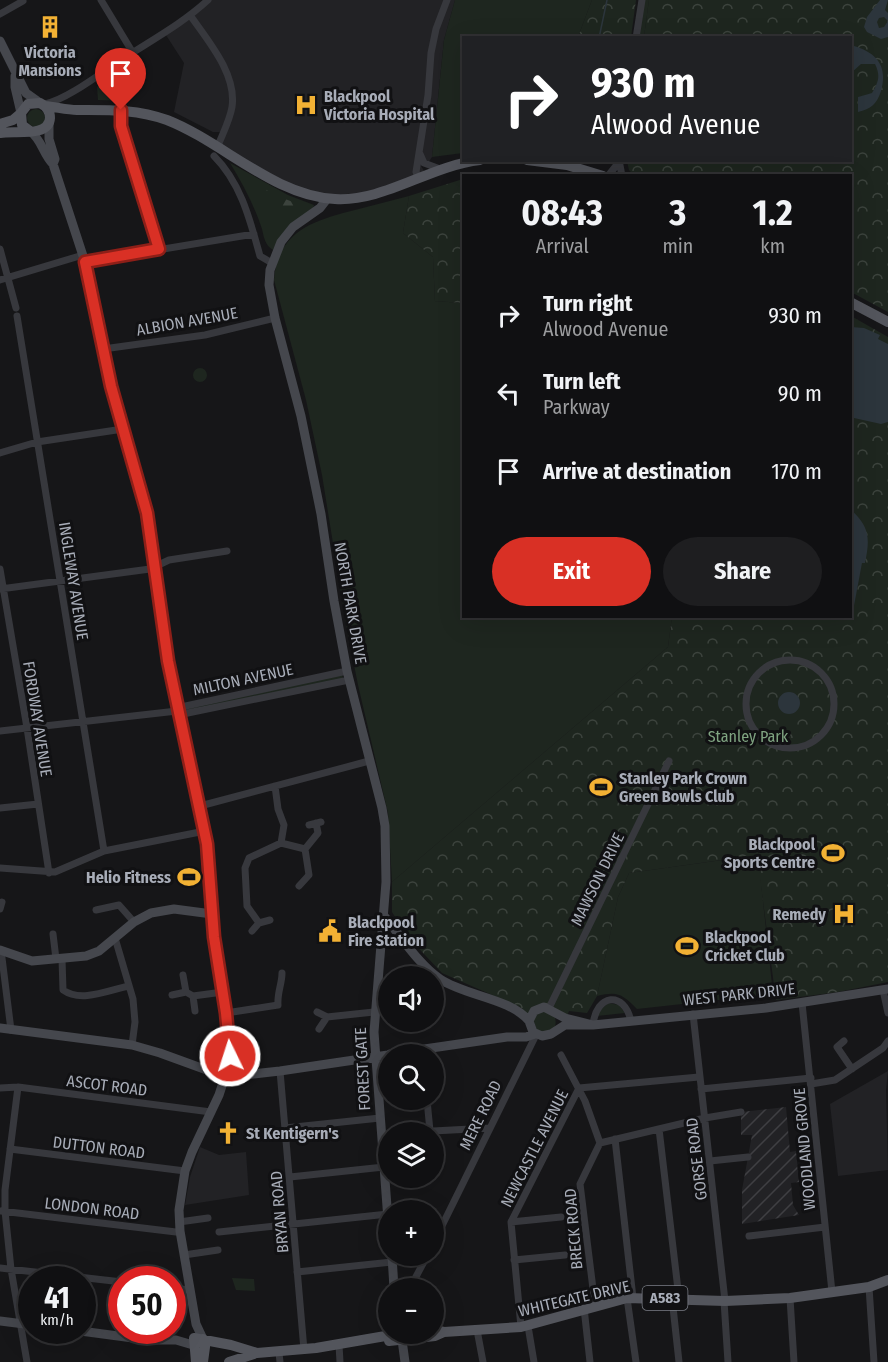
<!DOCTYPE html>
<meta charset="utf-8">
<style>
:root{--surface:#101012;--page:#1e1e20;--text:#f1f3f6;--muted:#9c9d9f;--line:#303032;--accent:#d93025}
body{margin:0;font-family:"Fira Sans Condensed",sans-serif;background:var(--page);color:var(--text);height:100vh;display:flex;flex-direction:column;font-size:22px;white-space:nowrap}
*{box-sizing:border-box;margin:0}
p{font-size:20px;color:var(--muted)}
.icon{flex:none;width:33px;height:33px;fill:none;stroke:currentColor;stroke-width:2;stroke-linecap:round;stroke-linejoin:round}
.map{position:relative;flex:1;overflow:hidden}
.details{position:absolute;left:462px;top:174px;width:390px;height:444px;display:flex;flex-direction:column;background:var(--surface);border-radius:0px;box-shadow:0 6px 24px #0002,0 0 0 2px var(--line)}
.details>*{flex:none}
.hud{position:absolute;left:462px;top:36px;width:390px;height:126px;border-radius:0px;box-shadow:0 6px 24px #0002,0 0 0 2px var(--line);background:#202124;color:#fff;overflow:hidden}
.buttons{position:absolute;left:378px;top:966px;display:grid;gap:12px}
.buttons a{display:grid;place-items:center;width:66px;height:66px;border-radius:50%;background:var(--surface);box-shadow:0 6px 24px #0002,0 0 0 2px var(--line);font-size:30px}
.speed{position:absolute;left:18px;top:1266px;display:flex;gap:12px;font-size:30px;font-weight:700;text-align:center}
.speed>*{display:grid;place-content:center;width:78px;height:78px;border-radius:50%;background:var(--surface);box-shadow:0 6px 24px #0002,0 0 0 2px var(--line);line-height:1}
.speed small{font-size:15px;font-weight:400}
.speed .limit{border:9px solid #d22;background:#fff;color:#111}
.pin{position:absolute;display:grid;place-items:center;width:51px;height:51px;color:#fff;margin:-62px -26px;border-radius:50% 50% 50% 0;rotate:-45deg;box-shadow:0 0 6px #0007}
.pin .icon{rotate:45deg}
.me{position:absolute;width:66px;margin:-33px;rotate:356deg;stroke-linejoin:round;filter:drop-shadow(0 0 4px #0008)}
.turn{display:flex;align-items:center;gap:21px;height:126px;padding:0 30px;font-size:27px}
.turn .icon{width:78px;height:78px;stroke-width:2.5}
.turn b{display:block;font-size:42px;line-height:51px}
.eta{display:flex;justify-content:space-evenly;align-items:center;height:102px;text-align:center}
.eta b{font-size:36px;font-weight:700;line-height:42px}
.action{display:flex;gap:12px;margin-top:auto;padding:12px 30px}
.action a{flex:1;height:69px;border-radius:36px;background:var(--accent);color:#fff;font-size:24px;font-weight:700;line-height:69px;text-align:center}
.action a+a{background:var(--page);color:var(--text)}
ul{padding:0;list-style:none}
li{display:flex;align-items:center;gap:18px;height:78px;padding:0 30px}
li div{flex:1}
li b{display:block;font-size:22px}
li em{font-style:normal}
.map>svg:first-child{display:block}
</style>
<div class="map">
<svg width="888" height="1362" viewBox="0 0 888 1362">
<defs>
<pattern id="industrial-furrows" width="10" height="10" patternUnits="userSpaceOnUse" patternTransform="scale(1.5)"><rect width="10" height="10" fill="#222225"/><path d="M-1 1l2-2M0 10L10 0M9 11l2-2" fill="none" stroke="#3f3f43"/></pattern>
<pattern id="forest-firs" width="22" height="20" patternUnits="userSpaceOnUse" patternTransform="scale(1.5)"><rect width="22" height="20" fill="#1e261f"/><path d="M5 1l3.5 6h-7zM16 11l3.5 6h-7z" fill="#3c433d"/></pattern>
<pattern id="park-crowns" width="20" height="18" patternUnits="userSpaceOnUse" patternTransform="scale(1.5)"><rect width="20" height="18" fill="#1e261f"/><path d="M2 6a3 3 0 1 1 6 0M12 15a3 3 0 1 1 6 0" fill="none" stroke="#3c433d"/></pattern>
</defs>
<rect width="100%" height="100%" fill="#161618"/>
<path fill="#222225" d="M208,0H455L444,40L432,157L428,163L426,162L421,166L426,174L380,193L311,195L220,148V132H213L174,112L184,63L164,32Z
M888,1071L886,1090L888,1170L838,1176L830,1104Z
M200,1147L219,1155L246,1152L249,1195L185,1205L190,1177Z"/>
<path fill="url(#industrial-furrows)" d="M786,1107L790,1152L796,1151L799,1182L791,1183L793,1205L799,1215L742,1224V1190L752,1135H741V1112Z"/>
<path fill="#1e261f" d="M455,0H592L578,37L464,38L463,153L432,157L444,40Z
M642,0H649L644,37L637,38Z
M118,73L125,87V101L98,100L97,87Z
M27 118a9 9 0 1 1 18 0a9 9 0 1 1-18 0Z
M230,163L288,195L314,205L313,209C296,221 282,231 273,250C265,245 264,238 262,229C254,205 243,184 230,163Z
M409,196L403,233L433,257L435,301L463,303L464,616L672,617L668,647L392,882L388,813L358,685L346,624L322,475L306,400L274,280C277,231 315,220 355,210C373,205 391,201 409,196Z
M193 375a7 7 0 1 1 14 0a7 7 0 1 1-14 0Z
M342,672L343,681L187,715L185,706Z
M758,855L773,994L637,1009C622,994 618,991 597,996L618,897L629,873Z
M608,1003L619,1005L625,1013L597,1016V1013Z
M541,1010L554,1015C557,1022 556,1027 551,1032H537L533,1018Z
M232,1278L254,1279L255,1291L236,1290Z"/>
<path fill="url(#forest-firs)" d="M261,186C265,188 269,192 274,195C282,199 299,202 306,209L290,215L265,201L261,193L255,188Z"/>
<path fill="url(#park-crowns)" d="M592,0H636L631,37H578Z
M649,0H888V312L851,292L850,176L634,175L629,170L627,161L850,160V38L644,37Z
M463,179V303L435,301L433,257L403,233L409,196Z
M851,316L888,337V982L838,992L776,1000L757,855L629,873L618,897L597,996L587,1013L569,1011L567,1016L551,1007L527,1016L520,1007L442,973L408,937L392,912V882L668,647L672,617L850,616Z"/>
<path fill="#2c353c" d="M880,0H888L885,10L888,13V21L884,17L879,18L877,22L879,28L884,27L888,21V37L881,39L867,32L864,27L867,17Z
M854,46C877,53 888,66 881,91C877,104 871,109 858,112V97L872,93C878,83 881,76 875,64H861L851,73V47Z
M851,327L864,328L880,335L878,339L888,344V422L881,424L854,418L851,421Z
M851,510C870,527 870,539 865,563H862L853,611H850Z
M778 703a11 11 0 1 1 22 0a11 11 0 1 1-22 0Z"/>
<g fill="none" stroke-linecap="round" stroke-linejoin="round">
<path stroke="#2c353c" stroke-width="1.5" d="M599,38L607,0"/>
<path stroke="#37383d" stroke-width="7" d="M101,0L133,53
M0,14L23,1
M190,15C208,41 237,74 232,107C230,119 224,131 219,143L220,148
M636,38L642,0
M45,104C68,99 101,73 121,60C150,41 182,24 208,0
M121,110V126L159,249
M420,154L424,163L440,169
M214,156C241,183 250,220 260,256L272,263
M619,160L622,176
M608,176L619,162
M418,177L416,172L428,95L431,53L436,29L447,0
M0,249L16,308
M85,262L254,234
M0,280L83,255
M17,316L104,851
M103,349L205,335L275,318
M0,453L37,442L123,429
M0,569L27,728L49,873
M0,589L150,569L169,560L227,551
M746 704a44 44 0 1 1 88 0a44 44 0 1 1-88 0Z
M177,711L181,707L347,671
M0,731L177,711L183,714L349,680
M200,806L369,761
M0,808L38,804
M309,825L321,822
M281,843L305,849L309,875L299,886
M305,849L318,833L316,823
M0,868L55,872L104,851L205,831
M0,909L2,902
M96,910L119,905L134,922
M259,923L247,906L245,868L249,858L281,843L284,825L278,809L275,786
M252,931L259,923L270,920
M53,934L56,959
M115,938L133,999L135,1022L132,1045
M1,950L11,1030
M62,959L63,990C81,1003 109,990 129,986
M183,975L186,992
M883,990L888,1013
M172,995L186,992L193,996L223,992
M193,996L195,1011
M802,1003L832,1292
M549,1008L669,761
M317,1012L327,1017L374,1012
M226,1013L278,1005C277,993 282,984 282,973
M693,1014L725,1301
M593,1025C596,994 624,990 631,1021
M319,1029L327,1017
M844,1041L837,1047L852,1069
M561,1055L585,1101L600,1143L580,1184L595,1305
M280,1071L304,1350
M811,1084L835,1080L883,1048L888,1041
M18,1087L5,1190V1211L11,1269L27,1362
M0,1088L18,1087L211,1112
M579,1088L699,1077
M701,1089L811,1078
M427,1100L430,1131
M285,1128L380,1118
M659,1129L679,1298
M414,1132L490,1128
M615,1139L633,1298
M600,1143L705,1118L741,1112
M10,1149L185,1171
M710,1161L748,1157
M290,1177L384,1167
M1,1211L176,1232L180,1231
M179,1222L208,1218
M511,1222L561,1217
M219,1232L388,1214
M749,1236L825,1227
M434,1242L536,1035
M184,1255L218,1250
M514,1260L565,1255
M0,1268L122,1282
M297,1272L392,1262
M869,1287L874,1362
M172,1288L190,1290
M410,1288L427,1256
M627,1298L636,1362
M672,1298L679,1362
M790,1298L794,1362
M724,1301L728,1362
M584,1308L590,1362
M528,1326L534,1362
M521,1327L511,1222L579,1088
M477,1330L483,1362
M339,1345L340,1362
M279,1353L280,1362"/>
<path stroke="#45474d" stroke-width="9" d="M0,41L26,93L40,103
M15,76V87L21,113
M49,123V139L55,159L53,164
M30,131C42,140 43,154 53,164L85,262L111,386L147,513L168,661L180,725L200,806L209,857L214,937L226,1013L230,1061L219,1095L192,1152L185,1171L179,1210L180,1231L196,1324L203,1339
M327,199L320,208L293,227L281,242L270,270L269,285L275,318L301,416L321,514L334,601L347,671L382,808L385,826L386,882L374,1032L388,1220
M384,916C401,936 418,964 440,979C465,996 510,998 529,1021
M0,950L32,961L86,956L99,951L134,922L151,913L174,909L212,914
M593,1025L565,1018L544,1007L534,1011L529,1021L533,1032L542,1036L551,1034L565,1025H593L766,1008L888,989
M0,1028L132,1045L160,1053L226,1077L280,1071L388,1055
M390,1054L507,1037H526L535,1034
M392,1256L394,1288
M0,1321L32,1325
M73,1330L148,1340H176L193,1345
M399,1336L402,1340L405,1362"/>
<path stroke="#53555c" stroke-width="10" d="M45,106C56,107 67,110 77,110C108,110 137,109 167,120C223,142 274,196 335,199C384,202 429,166 480,160
M0,124L13,120L20,114
M0,133C14,130 49,138 50,118C50,110 46,106 40,103L28,104L21,113L22,125L30,131
M527,160L567,165L603,176
M850,302L888,322
M434,1330L444,1332L521,1327L627,1298L725,1301L790,1298L869,1287L888,1280
M389,1341L435,1336L444,1332
M196,1362L194,1338L231,1345L257,1353L316,1348L397,1334
M203,1362L205,1347L203,1339
M229,1362L254,1354"/>
</g>
<g fill="none" stroke-linecap="round" stroke-linejoin="round">
<g stroke="#8d1f18" stroke-width="15">
<path id="route" d="M121,110V126L159,249L85,262L111,386L147,513L168,661L207,844L214,937L226,1013L230,1056"/>
</g>
<use href="#route" stroke="#d93025" stroke-width="10"/>
</g>
<defs>
<g id="building-bare" transform="scale(1.8)"><path d="M-4-6H4V6H1V3H-1V6H-4ZM-2.5-4.3h1.7v1.8h-1.7ZM.8-4.3h1.7v1.8H.8ZM-2.5-1h1.7V.8h-1.7ZM.8-1h1.7V.8H.8Z" fill="#f2b134" stroke="#111113" stroke-width="2.5" paint-order="stroke"/></g>
<g id="hospital-bare" transform="scale(1.8)"><path d="M-5-5h3v3.5h4V-5h3V5h-3V1.5h-4V5h-3Z" fill="#f2b134" stroke="#111113" stroke-width="2.5" paint-order="stroke"/></g>
<g id="stadium-bare" transform="scale(1.8)"><path d="M0-5a6.5 5 0 1 0 0 10a6.5 5 0 1 0 0-10ZM-3.5-1.8h7v3.6h-7Z" fill="#f2b134" stroke="#111113" stroke-width="2.5" paint-order="stroke"/></g>
<g id="civic-bare" transform="scale(1.8)"><path d="M-.6-6.5H3V-4.5H.6V-3L4-1V1h2V6H-6V1h2V-1L-.6-3ZM-1.2 2.5V6h2.4V2.5Z" fill="#f2b134" stroke="#111113" stroke-width="2.5" paint-order="stroke"/></g>
<g id="church-bare" transform="scale(1.8)"><path d="M-1.2-6h2.4v3.5h3.3v2.4h-3.3V6h-2.4V-.1h-3.3v-2.4h3.3Z" fill="#f2b134" stroke="#111113" stroke-width="2.5" paint-order="stroke"/></g>
</defs>
<g fill-rule="evenodd">
<use href="#building-bare" x="50" y="27"/>
<use href="#hospital-bare" x="306" y="105"/>
<use href="#stadium-bare" x="601" y="787"/>
<use href="#stadium-bare" x="833" y="853"/>
<use href="#stadium-bare" x="189" y="877"/>
<use href="#hospital-bare" x="844" y="914"/>
<use href="#civic-bare" x="330" y="931"/>
<use href="#stadium-bare" x="687" y="946"/>
<use href="#church-bare" x="228" y="1133"/>
</g>
<g text-anchor="middle" stroke-width="6" stroke-linejoin="round" paint-order="stroke">
<rect fill="#111113" stroke="#7b7e86" stroke-width="1.5" x="642.5" y="1286" width="45" height="24" rx="4.5"/>
<g font-size="15" font-weight="bold" fill="#a8adb8">
<text x="665" y="1303">A583</text>
</g>
<g font-size="16" font-weight="bold" fill="#a8adb8" stroke="#111113" text-anchor="start">
<text x="50" y="58" text-anchor="middle">Victoria<tspan x="50" dy="18">Mansions</tspan></text>
<text x="324" y="102">Blackpool<tspan x="324" dy="18">Victoria Hospital</tspan></text>
<text x="619" y="784">Stanley Park Crown<tspan x="619" dy="18">Green Bowls Club</tspan></text>
<text x="815" y="850" text-anchor="end">Blackpool<tspan x="815" dy="18">Sports Centre</tspan></text>
<text x="171" y="883" text-anchor="end">Helio Fitness</text>
<text x="826" y="920" text-anchor="end">Remedy</text>
<text x="348" y="928">Blackpool<tspan x="348" dy="18">Fire Station</tspan></text>
<text x="705" y="943">Blackpool<tspan x="705" dy="18">Cricket Club</tspan></text>
<text x="246" y="1139">St Kentigern's</text>
</g>
<g font-size="16" fill="#a8adb8" stroke="#111113">
<text transform="translate(187 321) rotate(-10)" y="6">ALBION AVENUE</text>
<text transform="translate(74 581) rotate(81)" y="6">INGLEWAY AVENUE</text>
<text transform="translate(351 603) rotate(80)" y="6">NORTH PARK DRIVE</text>
<text transform="translate(243 679) rotate(-12)" y="6">MILTON AVENUE</text>
<text transform="translate(38 719) rotate(81)" y="6">FORDWAY AVENUE</text>
<text transform="translate(597 879) rotate(-64)" y="6">MAWSON DRIVE</text>
<text transform="translate(739 994) rotate(-6)" y="6">WEST PARK DRIVE</text>
<text transform="translate(362 1069) rotate(-93)" y="6">FOREST GATE</text>
<text transform="translate(107 1085) rotate(7)" y="6">ASCOT ROAD</text>
<text transform="translate(480 1115) rotate(-64)" y="6">MERE ROAD</text>
<text transform="translate(99 1147) rotate(7)" y="6">DUTTON ROAD</text>
<text transform="translate(534 1148) rotate(-63)" y="6">NEWCASTLE AVENUE</text>
<text transform="translate(804 1149) rotate(-95)" y="6">WOODLAND GROVE</text>
<text transform="translate(696 1159) rotate(-97)" y="6">GORSE ROAD</text>
<text transform="translate(92 1208) rotate(7)" y="6">LONDON ROAD</text>
<text transform="translate(279 1212) rotate(-95)" y="6">BRYAN ROAD</text>
<text transform="translate(573 1229) rotate(-95)" y="6">BRECK ROAD</text>
<text transform="translate(574 1298) rotate(-13)" y="6">WHITEGATE DRIVE</text>
</g>
<g font-size="16" fill="#7fa381" stroke="#111113">
<text x="748" y="742">Stanley Park</text>
</g>
</g>
</svg>
<div class="buttons">
<a><svg class="icon" aria-label="sound" viewBox="0 0 24 24"><path d="M4 9h4l5-4v14l-5-4H4zM17 9q2 3 0 6"/></svg></a>
<a><svg class="icon" aria-label="search" viewBox="0 0 24 24"><circle cx="10" cy="10" r="6"/><path d="M15 15l6 6"/></svg></a>
<a><svg class="icon" aria-label="layers" viewBox="0 0 24 24"><path d="M12 4l9 5-9 5-9-5zM3 14l9 5 9-5"/></svg></a>
<a>+</a>
<a>−</a>
</div>
<div class="speed"><div>41<small>km/h</small></div><div class="limit">50</div></div>
<div class="pin" style="left:121px;top:110px;background:#d93025"><svg class="icon" aria-label="arrive" viewBox="0 0 24 24"><path d="M6 21V4h12l-3 4 3 4H6"/></svg></div>
<svg class="me" style="left:230px;top:1056px" viewBox="-20 -20 40 40"><circle r="17" fill="#d93025" stroke="#fff" stroke-width="3"/><path d="M0-11L8 9 0 5-8 9z" fill="#fff"/></svg>
<div class="hud">
<div class="turn"><svg class="icon" aria-label="right" viewBox="0 0 24 24"><path d="M7 20v-9h11M14 6l5 5-5 5"/></svg><div><b>930 m</b>Alwood Avenue</div></div>
</div>
<section class="details">
<div class="eta">
<div><b>08:43</b><p>Arrival</p></div>
<div><b>3</b><p>min</p></div>
<div><b>1.2</b><p>km</p></div>
</div>
<ul>
<li><svg class="icon" aria-label="right" viewBox="0 0 24 24"><path d="M7 20v-9h11M14 6l5 5-5 5"/></svg><div><b>Turn right</b><p>Alwood Avenue</p></div><em>930 m</em></li>
<li><svg class="icon" aria-label="left" viewBox="0 0 24 24"><path d="M17 20v-9H6M10 6l-5 5 5 5"/></svg><div><b>Turn left</b><p>Parkway</p></div><em>90 m</em></li>
<li><svg class="icon" aria-label="arrive" viewBox="0 0 24 24"><path d="M6 21V4h12l-3 4 3 4H6"/></svg><div><b>Arrive at destination</b></div><em>170 m</em></li>
</ul>
<div class="action"><a>Exit</a><a>Share</a></div>
</section>
</div>
